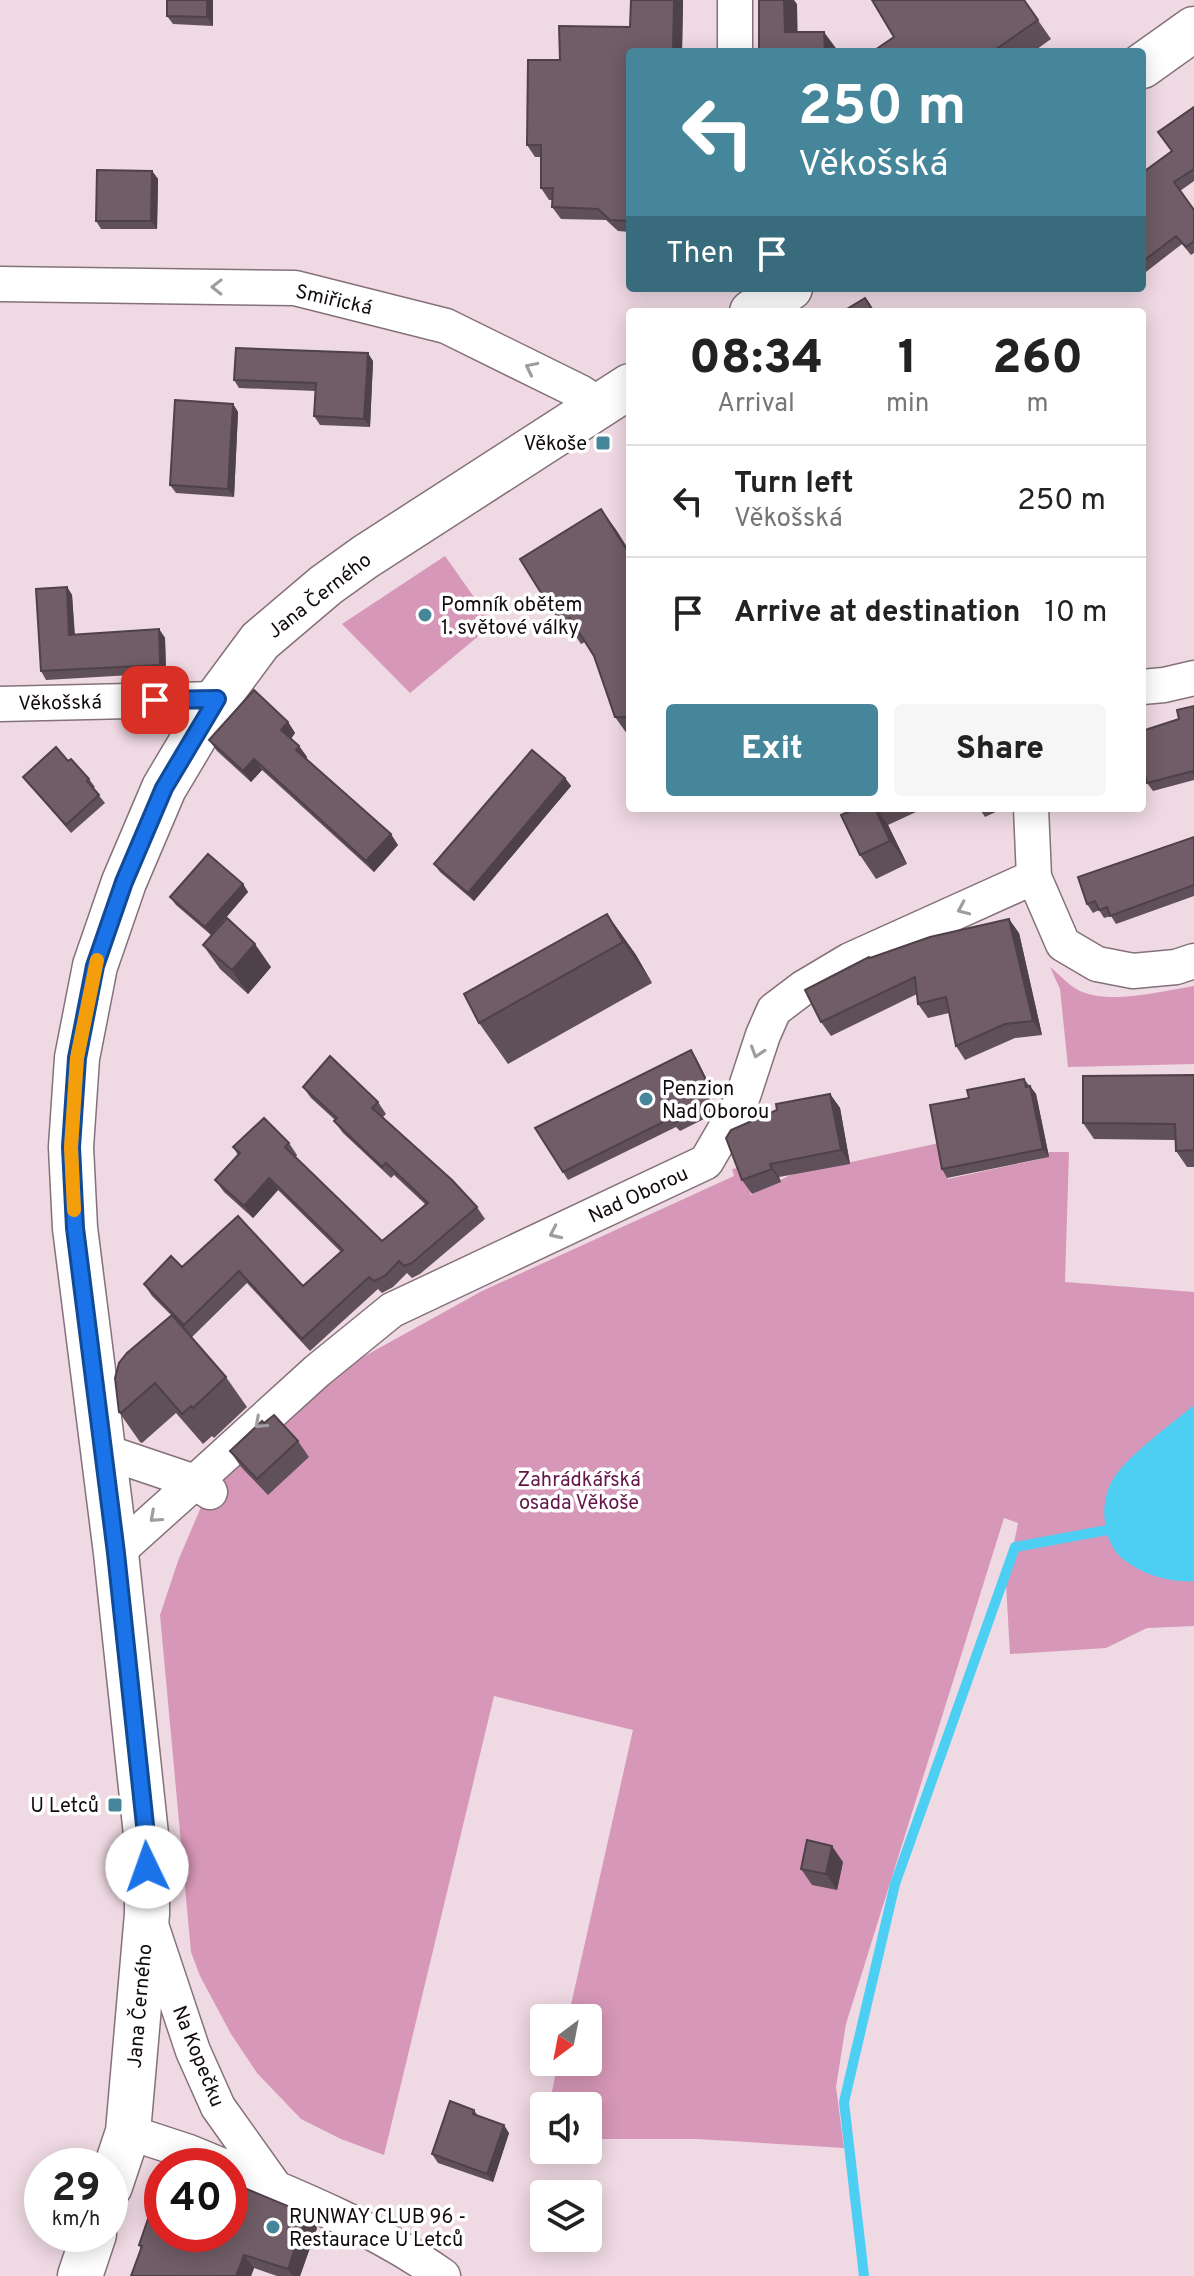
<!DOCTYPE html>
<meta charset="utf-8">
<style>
:root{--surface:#fff;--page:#f6f6f6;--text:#222;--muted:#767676;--line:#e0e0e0;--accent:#46869a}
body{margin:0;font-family:Overpass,sans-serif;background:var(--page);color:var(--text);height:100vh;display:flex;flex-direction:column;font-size:30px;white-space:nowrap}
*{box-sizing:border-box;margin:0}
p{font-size:26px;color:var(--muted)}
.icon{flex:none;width:44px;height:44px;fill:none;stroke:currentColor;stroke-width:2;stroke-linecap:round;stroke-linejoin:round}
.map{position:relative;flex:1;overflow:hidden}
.panel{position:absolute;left:626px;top:308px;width:520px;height:504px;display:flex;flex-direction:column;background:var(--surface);border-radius:8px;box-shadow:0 4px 20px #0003}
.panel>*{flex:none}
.guide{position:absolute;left:626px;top:48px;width:520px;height:244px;border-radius:8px;box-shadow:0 4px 20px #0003;background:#46869a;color:#fff;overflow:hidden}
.needle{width:52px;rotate:212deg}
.buttons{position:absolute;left:530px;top:2004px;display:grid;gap:16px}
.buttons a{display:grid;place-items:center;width:72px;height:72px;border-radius:8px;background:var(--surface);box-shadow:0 4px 20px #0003;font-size:40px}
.speed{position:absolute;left:24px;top:2148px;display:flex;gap:16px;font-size:40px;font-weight:700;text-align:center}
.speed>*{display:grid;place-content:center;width:104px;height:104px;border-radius:50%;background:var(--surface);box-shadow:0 4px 20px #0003;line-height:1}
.speed small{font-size:20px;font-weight:400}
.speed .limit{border:12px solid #d22;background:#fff;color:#111}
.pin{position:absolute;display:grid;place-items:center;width:68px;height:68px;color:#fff;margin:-34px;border-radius:16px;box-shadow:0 4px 12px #0006}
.me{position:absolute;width:88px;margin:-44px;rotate:357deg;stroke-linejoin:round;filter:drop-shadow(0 0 6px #0008)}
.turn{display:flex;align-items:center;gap:28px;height:168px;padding:0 40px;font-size:36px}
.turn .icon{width:104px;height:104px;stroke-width:2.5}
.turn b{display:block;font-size:56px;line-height:68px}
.then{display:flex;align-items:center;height:76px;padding:0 40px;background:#0003;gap:16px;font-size:30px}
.eta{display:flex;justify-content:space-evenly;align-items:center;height:136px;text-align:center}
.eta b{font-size:48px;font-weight:800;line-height:56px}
.button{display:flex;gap:16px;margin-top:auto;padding:16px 40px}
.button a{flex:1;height:92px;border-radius:8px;background:var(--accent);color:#fff;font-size:32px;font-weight:800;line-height:92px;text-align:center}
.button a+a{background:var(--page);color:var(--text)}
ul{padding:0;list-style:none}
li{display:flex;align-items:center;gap:24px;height:112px;padding:0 40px;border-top:2px solid var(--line)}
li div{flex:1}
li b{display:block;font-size:30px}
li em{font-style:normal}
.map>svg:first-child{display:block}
</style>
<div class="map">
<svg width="1194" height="2276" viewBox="0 0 1194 2276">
<rect width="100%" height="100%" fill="#efd9e3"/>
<path fill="#d797b8" d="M445,556L493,624L410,693L342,624Z
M1050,967C1059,974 1069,986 1080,991C1111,1005 1161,991 1194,986V1064L1068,1067L1060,989Z
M939,1143L948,1179L1040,1159L1049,1152H1069L1065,1282L1194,1292V1626L1147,1628L1106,1648L1010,1654L1006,1584L1018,1523L1004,1518L846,2024L836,2087L844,2148L697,2139H588V2106H549L558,2062H588V2018H568L633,1730L494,1696L384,2155L341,2139L301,2119L257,2073L231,2034L200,1976L191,1952L160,1615L178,1561L204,1500L237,1460L354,1362L482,1291L734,1176L732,1169L743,1167L751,1195L796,1172L842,1164Z"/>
<path fill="#4dcef3" d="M1194,1405V1581C1170,1583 1144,1575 1124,1560C1102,1543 1099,1504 1112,1481C1125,1457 1172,1424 1194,1405Z"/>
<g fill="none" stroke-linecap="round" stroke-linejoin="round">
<path stroke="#4dcef3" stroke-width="10" d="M864,2276L844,2102L895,1884L1015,1547L1118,1528"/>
<g stroke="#84717a" stroke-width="37">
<path id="minor" d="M735,0V52
M0,284L295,288L446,326L580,392L600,405
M1142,687L1164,685L1194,678
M0,704L217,699
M1031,808L1034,877L1063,944L1097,964L1133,971L1176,967L1194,961
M103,1451L195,1482L317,1371L392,1310L706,1162L741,1102L763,1035L774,1010L803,988L850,960L1034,877
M116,1553L195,1482L210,1492
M150,1922L193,2051L218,2107L275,2187
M128,2132L189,2152L223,2166
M230,2169C303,2199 378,2230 443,2276"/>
</g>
<g stroke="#84717a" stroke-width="47">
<path id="tertiary" d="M1142,66L1194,29
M752,312L790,288
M110,2186L128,2132L147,1914V1844L116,1553L75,1228L71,1147L77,1058L95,966L124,882L164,788L217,699L260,641L326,585L365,557L630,386
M80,2276L94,2234"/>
</g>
<use href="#minor" stroke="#fff" stroke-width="34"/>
<use href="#tertiary" stroke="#fff" stroke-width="44"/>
</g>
<path fill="#605059" d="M167,0H213V26L173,24L167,16Z
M631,0H683L682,52H630V232L618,231L606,220L561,219L552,207V200H549L541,188V157H535L527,145L560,60L630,27Z
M1024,0L1051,39L1033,52H872Z
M1194,107V181L1180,191L1194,210V253L1191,255L1182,244L1142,275V173L1172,151Z
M152,171L158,179L157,229H101L96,221Z
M373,361L370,427L320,425L314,416L316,391L239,388L234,380Z
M233,404L238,412L234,497L176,493L170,485Z
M601,509L630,552V738L615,717L594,656L585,642L581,644L571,629L567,631L551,609Z
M67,587L72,595L75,635L159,629L165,638L166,673L46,680L41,671Z
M1194,706V780L1153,791L1147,783L1179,719Z
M288,722L295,733L291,739L299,746L307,757L306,758L398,845L374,872L262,770L251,782L217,751L209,740Z
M68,761L89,779L95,787L93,788L105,803L71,833L23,777Z
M565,778L571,786L474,901L440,872L434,864Z
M846,808H914L916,812L888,825L907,864L876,879L860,855Z
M979,808H1004L985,817Z
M1194,837V896L1116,924L1111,916L1104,918L1099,910L1093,913L1087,904Z
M243,884L248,892L211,935L176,905L170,897Z
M607,914L636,955L652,983L508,1064L479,1023Z
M1019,933L1042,1035L1015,1038L965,1060L956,1046L949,1013L928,1018L918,1004L917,994L831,1036L821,1022L870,958Z
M203,945L271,967L248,994L220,969Z
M696,1058L713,1092L708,1095L714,1108L710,1116L680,1131L676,1127L568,1180L563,1172Z
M1194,1075V1167H1187L1176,1151L1175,1140L1094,1139L1083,1123Z
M1024,1079L1036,1094L1049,1157L947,1178L942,1169L969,1098Z
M303,1087L378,1102L386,1114L382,1118L477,1207L485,1219L420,1274L412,1278L407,1273L393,1287L382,1293L378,1289L310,1351L247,1283L192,1337L183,1327L226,1377L247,1407L214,1438L212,1436L203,1444L176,1413L142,1443L140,1442L119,1412L172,1316L152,1296L144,1284L182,1267L238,1216L303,1286L341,1252L278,1190L253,1218L224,1192L215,1180L238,1155L233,1147L289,1143L297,1155L296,1157L382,1241L425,1204L394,1175L391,1178L343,1133L334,1121L335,1120L311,1098Z
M830,1094L840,1108L850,1164L779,1177L781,1182L752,1194L742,1180Z
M298,1441L309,1457L268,1495L241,1467L230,1451Z
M843,1862L837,1890L812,1885L801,1869Z
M474,2110L478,2116L509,2133L493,2182L438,2163L432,2154Z
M307,2214L317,2228L300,2276H277L254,2268L251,2276H131L141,2249L139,2245Z"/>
<path fill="#4e4148" d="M207,0H213V26L207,17Z
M674,0H683L682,52H673Z
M784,0H794L797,4L798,51L785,32Z
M824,32L838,51V52H825Z
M152,171L158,179L157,229L151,221Z
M368,353L373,361L370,427L364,419Z
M233,404L238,412L234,497L228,489Z
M601,509L617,531L630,552V555Z
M67,587L72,595L75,643L69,635Z
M159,629L165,638L166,673L160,665Z
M288,722L295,733L289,741L281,730Z
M299,746L307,757L304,761L296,750Z
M254,759L262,770L251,782L243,771Z
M565,778L571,786L474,901L468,893Z
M875,808H876L888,825L907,864L890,841Z
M391,834L398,845L374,872L366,861Z
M243,884L248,892L211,935L205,927Z
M607,914L636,955L652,983L623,942Z
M1009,919L1019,933L1042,1035L1033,1021Z
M255,944L271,967L248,994L232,970Z
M691,1050L696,1058L713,1092L708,1084Z
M1030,1086L1036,1094L1049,1157L1043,1149Z
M702,1087L708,1095L714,1108L710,1116L704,1108Z
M830,1094L840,1108L850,1164L841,1150Z
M770,1164L779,1177L781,1182L772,1169Z
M269,1178L278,1190L253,1218L244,1206Z
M832,1846L843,1862L837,1890L826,1874Z
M504,2125L509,2133L493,2182L487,2174Z
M307,2214L317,2228L300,2276H293L288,2269Z
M244,2255L254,2268L251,2276H236Z"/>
<path fill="#705d67" stroke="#4e4148" stroke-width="2" d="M167,0H207V17L167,16Z
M631,0H674L673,52H630V221L610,220L598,209L552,207L553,188H541V145H527L528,60H560L559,26L630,27Z
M759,0H784L785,32H824L825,52H759Z
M872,0H1024L1038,20L992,52H872L894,37Z
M1194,107V169L1174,182L1194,210V241L1186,247L1176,236L1142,262V173L1172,151L1158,132Z
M97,170L152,171L151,221H96Z
M865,298L874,312H842Z
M236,348L368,353L364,419L314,416L316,383L234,380Z
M175,400L233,404L228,489L170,485Z
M601,509L630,555V717H615L594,656L570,618L565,621L556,606L551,609L520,559Z
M67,587L69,635L159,629L160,665L41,671L36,589Z
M254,690L288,722L281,730L299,746L296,750L391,834L366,861L254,759L243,771L209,740Z
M1194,706V775L1193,771L1147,783L1142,763V731L1179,719L1177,710Z
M56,747L68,761L71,759L89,779L87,781L99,795L66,825L23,777Z
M532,750L565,778L468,893L434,864Z
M846,808H875L890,841L860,855L841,815L848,812Z
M1194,837V885L1110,916L1107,907L1099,910L1095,901L1087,904L1078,877Z
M208,854L243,884L205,927L170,897Z
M607,914L623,942L479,1023L464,994Z
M227,918L255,944L232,970L203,945Z
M1009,919L1033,1021L1005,1024L956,1046L946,997L918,1004L915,977L821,1022L805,990L869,957L870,958L930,937Z
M691,1050L708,1084L702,1087L708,1100L704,1108L674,1123L671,1118L563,1172L535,1128Z
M330,1056L378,1102L372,1108L452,1180L477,1207L412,1263L404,1266L399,1261L385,1276L374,1281L369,1277L302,1339L239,1271L184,1325L144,1284L171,1256L182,1267L238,1216L303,1286L343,1250L269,1178L244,1206L215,1180L240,1153L233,1147L264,1118L289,1143L285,1147L382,1241L428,1203L386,1163L382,1167L334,1121L337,1118L303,1087Z
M1194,1075V1150L1176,1151L1175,1124L1083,1123V1076Z
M1024,1079L1026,1087L1030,1086L1043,1149L942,1169L930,1105L969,1098L967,1090Z
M830,1094L841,1150L770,1164L772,1169L742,1180L726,1138L731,1130L777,1110L776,1104Z
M172,1315L226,1377L193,1408L191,1406L182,1414L155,1383L121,1413L119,1412L115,1378L119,1363L127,1353Z
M274,1415L298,1441L257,1479L230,1451L262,1421L264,1423Z
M807,1840L832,1846L826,1874L801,1869Z
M450,2101L474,2110L473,2114L504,2125L487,2174L432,2154Z
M170,2156L193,2166H166Z
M162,2178V2234H230V2182L307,2214L288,2269L244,2255L236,2276H131L142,2246L139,2245Z"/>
<defs><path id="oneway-chevron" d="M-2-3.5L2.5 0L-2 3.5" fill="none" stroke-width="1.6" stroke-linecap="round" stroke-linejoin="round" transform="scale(2)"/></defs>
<g stroke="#a09d9f">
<use href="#oneway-chevron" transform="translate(217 287) rotate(-179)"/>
<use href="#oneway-chevron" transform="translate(531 368) rotate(-154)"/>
<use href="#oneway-chevron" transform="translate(963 909) rotate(156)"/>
<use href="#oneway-chevron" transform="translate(757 1052) rotate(108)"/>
<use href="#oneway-chevron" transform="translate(555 1233) rotate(155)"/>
<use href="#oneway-chevron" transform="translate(260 1423) rotate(138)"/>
<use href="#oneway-chevron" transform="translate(155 1517) rotate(138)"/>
</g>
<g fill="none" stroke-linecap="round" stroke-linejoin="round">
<g stroke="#114b97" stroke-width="20">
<path id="route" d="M147,1867V1844L116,1553L75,1228L71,1147L77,1058L95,966L124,882L164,788L217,699L155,700"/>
</g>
<use href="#route" stroke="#1a73e8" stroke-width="14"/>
<path stroke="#f59e0b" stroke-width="14" d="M74,1210L71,1147L77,1058L97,960"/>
</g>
<g fill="#46869a" stroke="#fff" stroke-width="3">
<rect x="595" y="435" width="16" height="16" rx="4"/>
<circle cx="425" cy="615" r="8"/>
<circle cx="646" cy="1099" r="8"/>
<rect x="107" y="1797" width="16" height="16" rx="4"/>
<circle cx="273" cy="2227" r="8"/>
</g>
<g text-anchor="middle" stroke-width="7" stroke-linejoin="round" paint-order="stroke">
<g font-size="20" fill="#120b0f" stroke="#fff">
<text transform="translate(334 299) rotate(13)" y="7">Smiřická</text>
<text transform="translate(319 595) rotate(-38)" y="7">Jana Černého</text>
<text transform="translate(60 702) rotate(-1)" y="7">Věkošská</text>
<text transform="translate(638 1194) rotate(-25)" y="7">Nad Oborou</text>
<text transform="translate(139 2006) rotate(-85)" y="7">Jana Černého</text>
<text transform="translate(199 2056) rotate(68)" y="7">Na Kopečku</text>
</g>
<g font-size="20" fill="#120b0f" stroke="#fff" text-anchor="start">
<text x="587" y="450" text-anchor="end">Věkoše</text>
<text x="441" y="611">Pomník obětem<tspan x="441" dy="23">1. světové války</tspan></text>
<text x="662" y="1095">Penzion<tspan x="662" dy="23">Nad Oborou</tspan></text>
<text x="99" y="1812" text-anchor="end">U Letců</text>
<text x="289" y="2223">RUNWAY CLUB 96 -<tspan x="289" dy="23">Restaurace U Letců</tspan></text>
</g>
<g font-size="20" fill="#631546" stroke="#fff">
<text x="579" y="1486">Zahrádkářská<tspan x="579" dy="23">osada Věkoše</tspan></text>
</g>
</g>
</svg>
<div class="buttons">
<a><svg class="needle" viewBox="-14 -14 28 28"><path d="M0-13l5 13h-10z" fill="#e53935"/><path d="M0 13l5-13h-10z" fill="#767676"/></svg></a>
<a><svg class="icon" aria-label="sound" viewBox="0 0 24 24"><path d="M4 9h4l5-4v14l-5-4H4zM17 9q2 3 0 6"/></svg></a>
<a><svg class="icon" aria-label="layers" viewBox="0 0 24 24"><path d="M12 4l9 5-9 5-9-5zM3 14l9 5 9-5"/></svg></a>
</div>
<div class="speed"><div>29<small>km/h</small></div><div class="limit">40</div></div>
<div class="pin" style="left:155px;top:700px;background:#d93025"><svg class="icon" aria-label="arrive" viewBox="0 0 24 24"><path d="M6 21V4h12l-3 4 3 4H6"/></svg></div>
<svg class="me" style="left:147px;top:1867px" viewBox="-20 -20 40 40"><circle r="19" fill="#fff"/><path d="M0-13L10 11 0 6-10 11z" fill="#1a73e8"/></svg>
<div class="guide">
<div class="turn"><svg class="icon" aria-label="left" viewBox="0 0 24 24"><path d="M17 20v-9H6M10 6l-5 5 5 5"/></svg><div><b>250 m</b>Věkošská</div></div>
<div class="then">Then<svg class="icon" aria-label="arrive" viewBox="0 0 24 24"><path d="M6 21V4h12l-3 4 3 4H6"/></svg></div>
</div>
<section class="panel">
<div class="eta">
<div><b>08:34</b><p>Arrival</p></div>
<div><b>1</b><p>min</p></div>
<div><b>260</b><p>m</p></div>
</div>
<ul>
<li><svg class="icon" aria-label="left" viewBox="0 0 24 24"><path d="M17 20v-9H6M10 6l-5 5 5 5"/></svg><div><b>Turn left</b><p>Věkošská</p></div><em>250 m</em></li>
<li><svg class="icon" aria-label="arrive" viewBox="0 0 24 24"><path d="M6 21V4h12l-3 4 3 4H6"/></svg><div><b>Arrive at destination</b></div><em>10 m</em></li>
</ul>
<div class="button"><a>Exit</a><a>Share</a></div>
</section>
</div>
